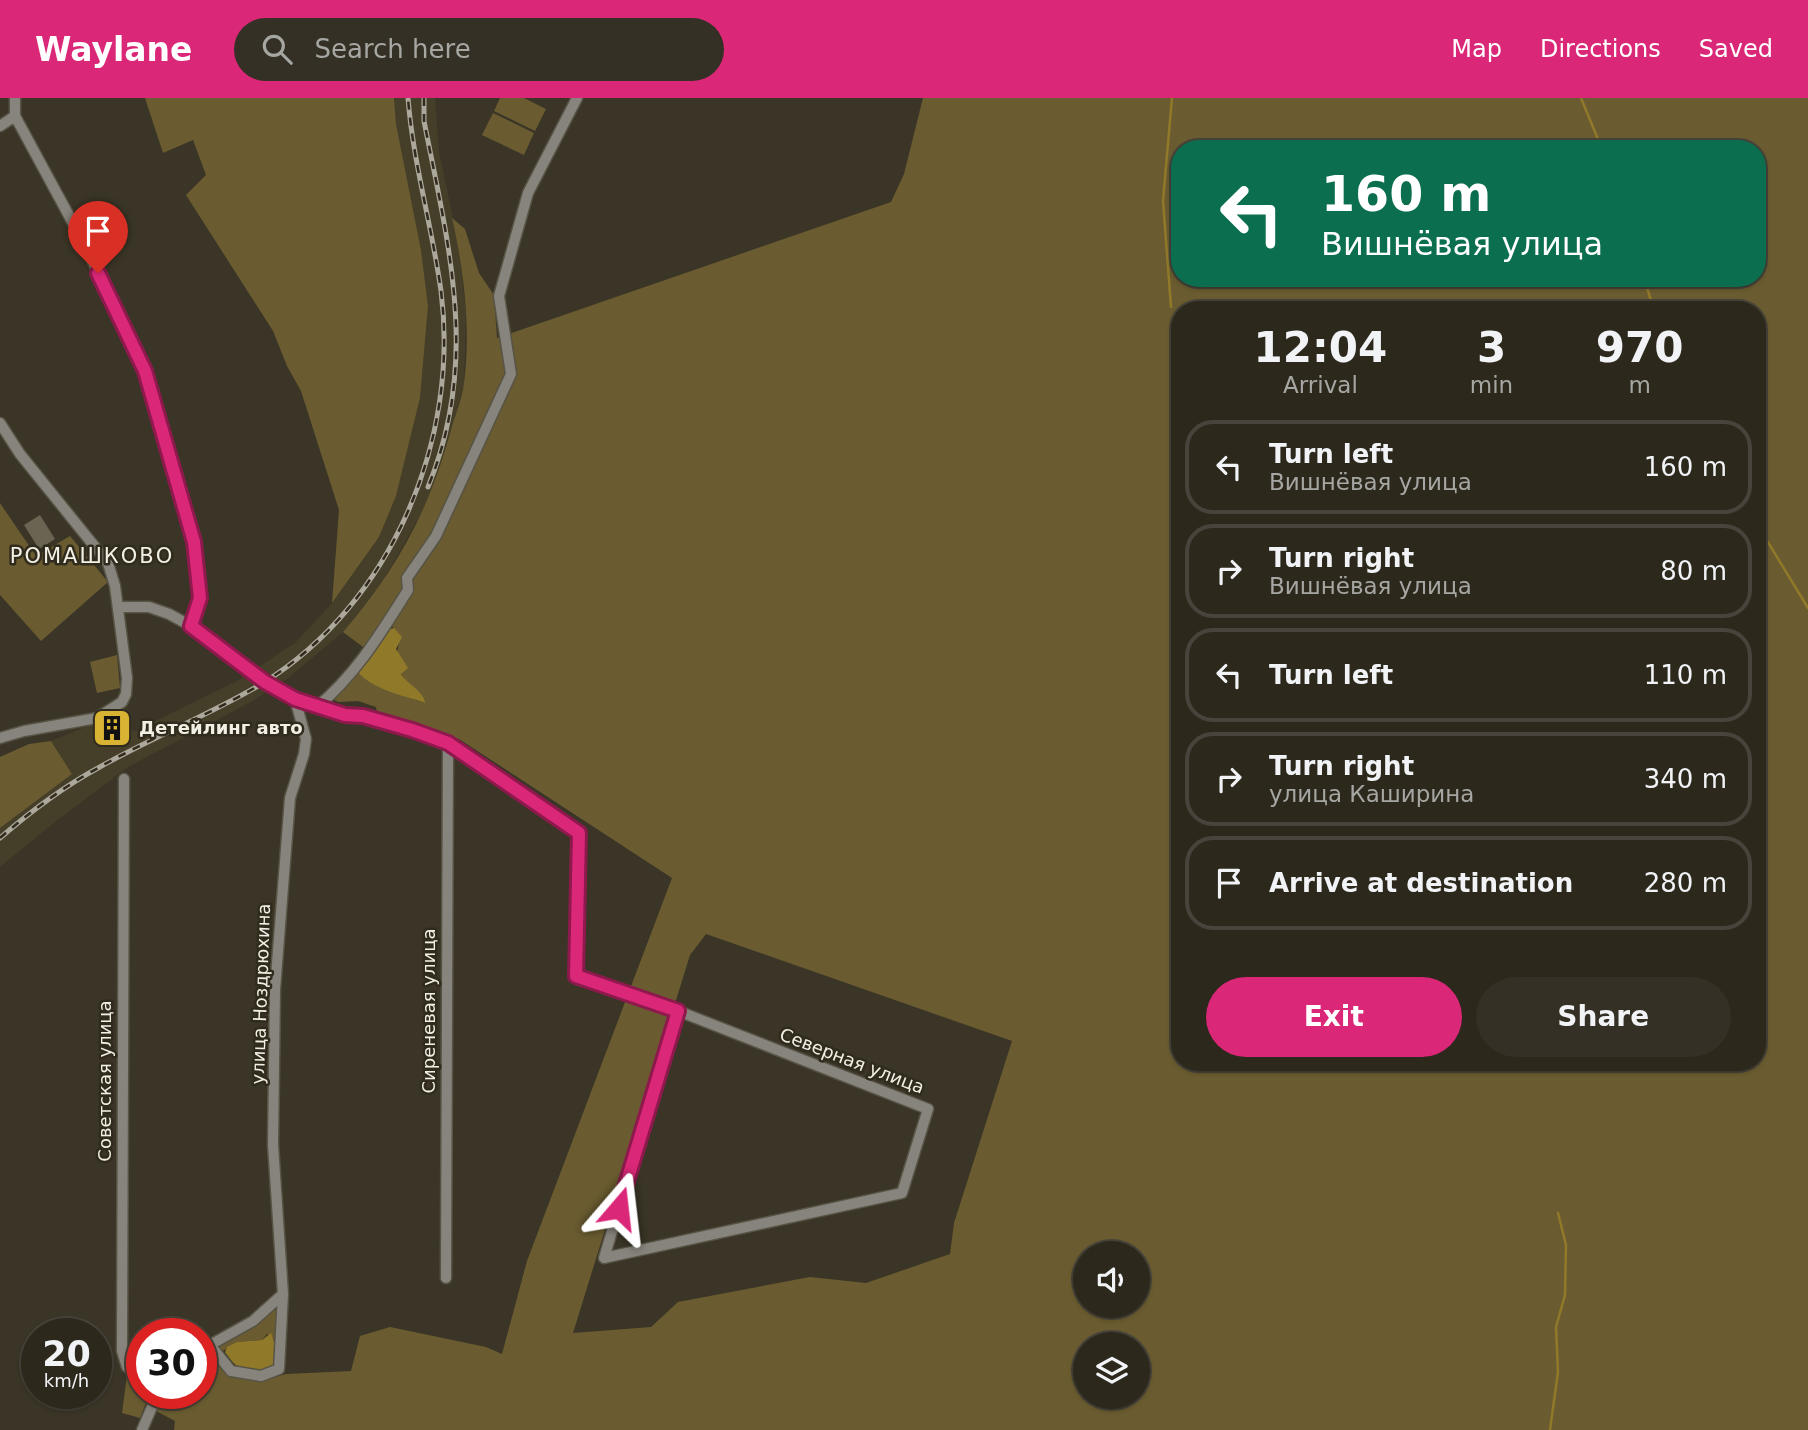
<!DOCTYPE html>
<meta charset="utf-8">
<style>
:root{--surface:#2c281c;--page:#343025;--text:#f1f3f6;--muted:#a6a6a3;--line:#48443b;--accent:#db2777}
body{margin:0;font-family:"DejaVu Sans",sans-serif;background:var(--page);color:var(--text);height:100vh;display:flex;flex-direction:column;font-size:26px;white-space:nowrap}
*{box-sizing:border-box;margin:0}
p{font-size:23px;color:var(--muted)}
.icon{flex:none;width:38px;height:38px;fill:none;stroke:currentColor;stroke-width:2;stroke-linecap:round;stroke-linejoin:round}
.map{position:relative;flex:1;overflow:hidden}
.side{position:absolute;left:1171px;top:203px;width:595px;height:770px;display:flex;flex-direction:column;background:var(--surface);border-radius:28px;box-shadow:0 2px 5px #0004,0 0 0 2px var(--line)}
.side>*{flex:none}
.guide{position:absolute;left:1171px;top:42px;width:595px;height:147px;border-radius:28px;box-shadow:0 2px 5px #0004,0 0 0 2px var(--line);background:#0b6e4f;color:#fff;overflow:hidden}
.fabs{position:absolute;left:1073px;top:1143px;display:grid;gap:14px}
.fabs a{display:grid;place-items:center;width:77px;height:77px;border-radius:50%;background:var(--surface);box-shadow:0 2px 5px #0004,0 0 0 2px var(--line);font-size:35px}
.speed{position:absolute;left:21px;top:1220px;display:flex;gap:14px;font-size:35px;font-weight:700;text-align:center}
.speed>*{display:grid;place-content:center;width:91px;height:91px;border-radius:50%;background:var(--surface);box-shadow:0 2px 5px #0004,0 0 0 2px var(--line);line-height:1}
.speed small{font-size:18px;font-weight:400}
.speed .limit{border:10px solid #d22;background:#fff;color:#111}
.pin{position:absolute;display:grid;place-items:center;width:60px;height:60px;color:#fff;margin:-72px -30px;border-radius:50% 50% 50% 0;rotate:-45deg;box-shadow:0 0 7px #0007}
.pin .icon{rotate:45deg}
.me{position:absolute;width:77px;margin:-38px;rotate:17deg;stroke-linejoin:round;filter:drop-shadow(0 0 5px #0008)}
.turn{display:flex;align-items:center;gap:24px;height:147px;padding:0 35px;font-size:32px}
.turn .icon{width:91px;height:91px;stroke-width:2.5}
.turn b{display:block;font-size:49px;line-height:60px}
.eta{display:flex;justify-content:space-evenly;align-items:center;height:119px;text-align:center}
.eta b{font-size:42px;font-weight:700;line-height:49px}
.action{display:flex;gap:14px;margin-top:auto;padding:14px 35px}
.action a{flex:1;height:80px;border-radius:42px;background:var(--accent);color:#fff;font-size:28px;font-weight:700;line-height:80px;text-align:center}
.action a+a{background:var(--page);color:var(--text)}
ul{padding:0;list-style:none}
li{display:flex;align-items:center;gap:21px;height:94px;margin:0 14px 10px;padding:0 21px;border:4px solid var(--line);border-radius:28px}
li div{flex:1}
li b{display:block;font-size:26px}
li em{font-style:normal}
header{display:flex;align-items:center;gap:42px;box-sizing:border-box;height:98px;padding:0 35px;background:var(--accent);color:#fff}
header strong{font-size:33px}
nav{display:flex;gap:38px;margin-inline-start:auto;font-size:24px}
.search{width:490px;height:63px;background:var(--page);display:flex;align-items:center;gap:18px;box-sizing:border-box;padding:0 24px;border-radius:38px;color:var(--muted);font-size:26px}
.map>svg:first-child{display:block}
</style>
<header>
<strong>Waylane</strong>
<div class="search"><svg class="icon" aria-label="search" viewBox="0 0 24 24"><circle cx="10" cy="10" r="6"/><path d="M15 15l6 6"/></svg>Search here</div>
<nav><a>Map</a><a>Directions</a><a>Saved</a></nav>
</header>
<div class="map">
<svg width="1808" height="1332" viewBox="0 0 1808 1332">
<rect width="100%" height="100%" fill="#3a3526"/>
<path fill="#453e28" d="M394,0H435L439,54L459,148L466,215L464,286L439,377L427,405L382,485L343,534L287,581L249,605L128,669L55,724L0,769V730L72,676L51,643L85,629L124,607L133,634L239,582L296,544L332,505L379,439L396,398L420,300L428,208L421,152L396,26Z"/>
<path fill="#6a5c30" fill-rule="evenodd" d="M145,0H394L396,26L421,152L428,208L420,300L396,398L379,439L332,505L339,412L301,293L287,268L273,233L186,97L206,77L193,42L163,55Z
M500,0H524L546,11L535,33L494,13Z
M923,0H1808V1332H174L175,1323L156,1313L165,1295H201V1257L208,1253L227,1277L261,1283L286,1276L351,1273L360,1238L390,1229L486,1249L502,1256L527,1163L672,780L459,641L377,615L376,609L358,603L338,604L328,598L358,574L385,591L424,605C420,593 413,592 406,583C396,571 395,553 401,539L391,527L412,496V481L403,478L402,491L367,552L343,534C398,470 429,412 451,332C455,317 462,301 464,285C471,231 464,172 452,120L465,131L479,175L494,197L497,240L891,104L904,76ZM1180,51H1757V180H1180ZM1180,212H1757V964H1180ZM706,836L1012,943L954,1125L950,1156L866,1185L810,1179L678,1204L651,1229L573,1235L690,857ZM1085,1155H1138V1208H1085ZM1085,1246H1138V1298H1085Z
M493,15L534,35L524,57L482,37Z
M0,405L36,458L70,438L108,484L41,543L0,497Z
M117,557L120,590L97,595L90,564Z
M51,643L72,676L0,730V659L29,646Z
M279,1202L276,1251L273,1240L267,1236L262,1242L237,1244L221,1254L217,1247Z
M127,1277L142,1280V1295H150L140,1320L122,1315Z"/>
<path fill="#91792a" d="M394,530L402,539L396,551L408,570L401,576C408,587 424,593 425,605C403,597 373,592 358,574L387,532Z
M271,1235C276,1248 278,1259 272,1271C247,1273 240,1276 225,1254L227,1249L237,1244L262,1242Z"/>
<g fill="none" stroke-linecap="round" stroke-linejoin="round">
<path stroke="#91792a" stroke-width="2.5" d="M1581,0L1602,51
M1644,180L1654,212
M1171,209L1163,103L1172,0
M1757,426L1808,510
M1550,1332L1558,1274L1556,1229L1565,1197L1566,1147L1558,1115"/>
</g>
<path fill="#6a6453" d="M40,417L55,441L39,451L24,427Z
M120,620L124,635L105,640L101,627Z"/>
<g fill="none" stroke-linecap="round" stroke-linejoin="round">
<g stroke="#575345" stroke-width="13">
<path id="minor" d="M15,0V18L87,151L145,273L194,444L200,500L191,528
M0,28L15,18
M0,325L20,356L108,465L115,488L127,580L126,596L122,604L97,620L24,633L0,640
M118,509H149L169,516L191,528L265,584L295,601L345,617L363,618L412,632L448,645L579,735L576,879L678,913L928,1011L902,1095L604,1160L678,913
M317,609C358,574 380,536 408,492L407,480L436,438L511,276L499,198L528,95L577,0
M124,681L122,1253L127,1269L142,1276
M446,1180L448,645
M210,1247L231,1273L261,1278L279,1271L283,1196L273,1047L275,891L290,700L304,656L306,641L295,601
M201,1252L253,1223L283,1196
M142,1332L158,1295"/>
</g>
<use href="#minor" stroke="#87847d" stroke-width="10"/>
<g stroke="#aca89c" stroke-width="5">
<path id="rail" d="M424,0V23C449,150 480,263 428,389
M0,740C30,714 63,689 98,670C152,639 210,617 263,585C392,505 460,341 441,193C432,128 413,65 408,0"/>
</g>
<use href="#rail" stroke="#302b1c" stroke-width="2.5" stroke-dasharray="8" stroke-linecap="butt"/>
</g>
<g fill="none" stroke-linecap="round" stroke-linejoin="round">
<g stroke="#8e194d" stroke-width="18">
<path id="route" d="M98,175L145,273L194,444L200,500L191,528L265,584L295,601L345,617L363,618L412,632L448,645L579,735L576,878L678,913L619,1110"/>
</g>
<use href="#route" stroke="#db2777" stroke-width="12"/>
</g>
<defs>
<g id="building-square" transform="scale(2.0125)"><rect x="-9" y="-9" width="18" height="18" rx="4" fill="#d9b334" stroke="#302b1c"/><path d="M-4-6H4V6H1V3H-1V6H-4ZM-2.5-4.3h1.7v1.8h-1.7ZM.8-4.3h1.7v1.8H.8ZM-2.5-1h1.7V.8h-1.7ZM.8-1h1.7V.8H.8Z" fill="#111"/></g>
</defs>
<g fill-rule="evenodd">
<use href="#building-square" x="112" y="630"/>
</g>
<g text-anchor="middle" stroke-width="5" stroke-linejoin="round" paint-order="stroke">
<g font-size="18" font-weight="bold" fill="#f2efe5" stroke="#302b1c" text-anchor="start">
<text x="139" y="636">Детейлинг авто</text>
</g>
<g font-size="18" fill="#f2efe5" stroke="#302b1c">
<text transform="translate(261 896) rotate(-88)" y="6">улица Ноздрюхина</text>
<text transform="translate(429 913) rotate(-90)" y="6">Сиреневая улица</text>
<text transform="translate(852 963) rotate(21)" y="6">Северная улица</text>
<text transform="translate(105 983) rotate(-90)" y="6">Советская улица</text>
</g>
<g font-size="21" letter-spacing="2" fill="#f2efe5" stroke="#302b1c">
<text x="92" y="465">РОМАШКОВО</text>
</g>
</g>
</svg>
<div class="fabs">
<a><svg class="icon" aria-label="sound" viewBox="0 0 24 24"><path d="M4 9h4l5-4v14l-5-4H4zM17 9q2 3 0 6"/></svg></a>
<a><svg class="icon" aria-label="layers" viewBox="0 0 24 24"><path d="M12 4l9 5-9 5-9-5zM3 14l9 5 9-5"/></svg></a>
</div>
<div class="speed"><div>20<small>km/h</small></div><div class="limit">30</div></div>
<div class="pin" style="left:98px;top:175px;background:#d93025"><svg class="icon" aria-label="arrive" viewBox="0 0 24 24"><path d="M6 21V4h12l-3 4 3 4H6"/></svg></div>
<svg class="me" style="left:619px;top:1110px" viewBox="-20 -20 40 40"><path d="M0-17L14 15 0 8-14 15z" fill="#db2777" stroke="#fff" stroke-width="4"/></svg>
<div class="guide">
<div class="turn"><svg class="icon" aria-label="left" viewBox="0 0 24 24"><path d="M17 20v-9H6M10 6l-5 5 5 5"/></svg><div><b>160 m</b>Вишнёвая улица</div></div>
</div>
<section class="side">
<div class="eta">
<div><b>12:04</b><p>Arrival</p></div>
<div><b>3</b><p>min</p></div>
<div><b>970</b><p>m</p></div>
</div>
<ul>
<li><svg class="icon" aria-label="left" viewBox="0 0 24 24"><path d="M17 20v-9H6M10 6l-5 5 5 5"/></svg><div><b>Turn left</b><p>Вишнёвая улица</p></div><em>160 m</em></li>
<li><svg class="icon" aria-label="right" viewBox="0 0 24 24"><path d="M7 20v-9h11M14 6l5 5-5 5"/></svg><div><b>Turn right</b><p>Вишнёвая улица</p></div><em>80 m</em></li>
<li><svg class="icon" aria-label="left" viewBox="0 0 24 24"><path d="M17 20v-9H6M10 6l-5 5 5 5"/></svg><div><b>Turn left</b></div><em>110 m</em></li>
<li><svg class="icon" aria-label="right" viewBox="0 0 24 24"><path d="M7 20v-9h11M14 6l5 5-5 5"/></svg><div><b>Turn right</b><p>улица Каширина</p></div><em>340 m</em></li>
<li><svg class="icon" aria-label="arrive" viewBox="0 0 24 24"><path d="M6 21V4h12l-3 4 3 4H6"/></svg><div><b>Arrive at destination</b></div><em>280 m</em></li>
</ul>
<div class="action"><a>Exit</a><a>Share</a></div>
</section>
</div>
